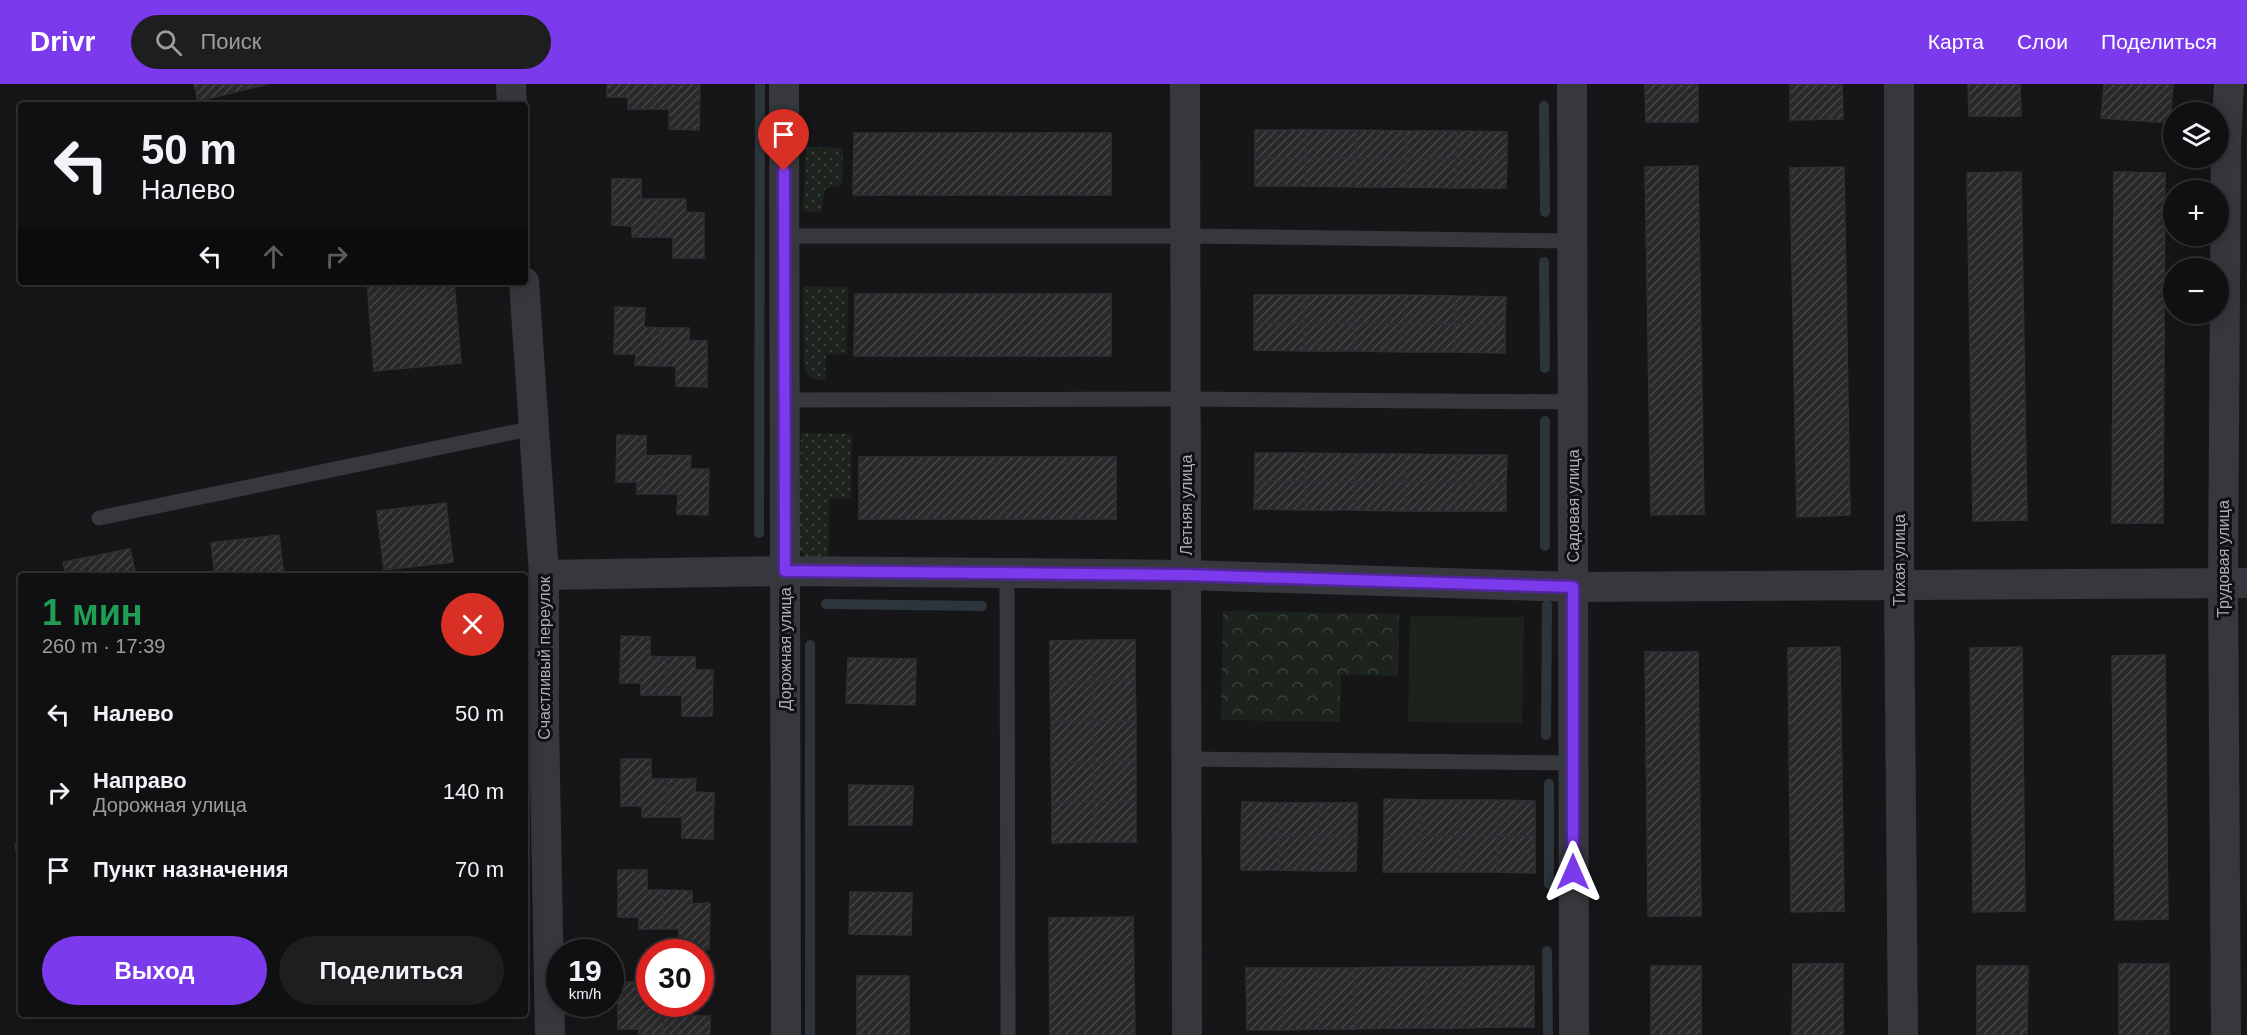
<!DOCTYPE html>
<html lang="ru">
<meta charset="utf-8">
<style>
:root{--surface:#101012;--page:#1e1e20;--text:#f1f3f6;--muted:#9c9d9f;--line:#303032;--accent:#7c3aed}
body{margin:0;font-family:Helvetica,sans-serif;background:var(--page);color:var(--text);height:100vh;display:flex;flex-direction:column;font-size:22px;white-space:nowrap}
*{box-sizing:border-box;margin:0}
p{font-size:20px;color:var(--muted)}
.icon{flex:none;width:33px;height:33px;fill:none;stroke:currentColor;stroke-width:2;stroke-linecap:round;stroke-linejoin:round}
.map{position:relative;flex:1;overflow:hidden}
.side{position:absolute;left:18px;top:489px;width:510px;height:444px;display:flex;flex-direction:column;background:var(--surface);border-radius:6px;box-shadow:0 3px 15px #0003,0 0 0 2px var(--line)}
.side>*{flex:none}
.guide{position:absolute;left:18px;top:18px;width:510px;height:183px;border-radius:6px;box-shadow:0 3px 15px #0003,0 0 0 2px var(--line);background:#101012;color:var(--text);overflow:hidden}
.controls{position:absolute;left:2163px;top:18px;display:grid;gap:12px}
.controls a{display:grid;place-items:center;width:66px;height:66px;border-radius:50%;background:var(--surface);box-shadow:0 3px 15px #0003,0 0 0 2px var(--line);font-size:30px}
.speed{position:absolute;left:546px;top:855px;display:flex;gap:12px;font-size:30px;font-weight:700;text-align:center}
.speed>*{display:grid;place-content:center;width:78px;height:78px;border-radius:50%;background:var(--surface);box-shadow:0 3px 15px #0003,0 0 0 2px var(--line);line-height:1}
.speed small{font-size:15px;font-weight:400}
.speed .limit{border:9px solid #d22;background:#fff;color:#111}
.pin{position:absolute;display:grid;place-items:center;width:51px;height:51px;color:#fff;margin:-62px -26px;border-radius:50% 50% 50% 0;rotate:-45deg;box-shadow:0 0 6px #0007}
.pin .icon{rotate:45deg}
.me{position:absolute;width:66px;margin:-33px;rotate:0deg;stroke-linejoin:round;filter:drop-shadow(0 0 4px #0008)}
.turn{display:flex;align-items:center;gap:21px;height:126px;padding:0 24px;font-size:27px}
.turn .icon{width:78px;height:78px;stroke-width:2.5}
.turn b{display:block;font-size:42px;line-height:51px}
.lanes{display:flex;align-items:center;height:57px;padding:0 24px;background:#0003;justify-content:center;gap:30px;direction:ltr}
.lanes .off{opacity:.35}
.round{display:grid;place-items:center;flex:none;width:63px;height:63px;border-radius:32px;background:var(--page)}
.summary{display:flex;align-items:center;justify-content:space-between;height:102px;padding:0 24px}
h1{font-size:36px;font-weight:700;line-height:45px;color:#1e9e55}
.cta{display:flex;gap:12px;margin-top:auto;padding:12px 24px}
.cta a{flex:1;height:69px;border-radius:36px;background:var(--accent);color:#fff;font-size:24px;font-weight:700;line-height:69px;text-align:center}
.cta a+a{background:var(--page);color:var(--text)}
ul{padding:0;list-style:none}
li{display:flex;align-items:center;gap:18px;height:78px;padding:0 24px}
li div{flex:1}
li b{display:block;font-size:22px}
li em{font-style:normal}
header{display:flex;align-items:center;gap:36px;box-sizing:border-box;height:84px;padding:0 30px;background:var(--accent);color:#fff}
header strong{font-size:28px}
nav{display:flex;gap:33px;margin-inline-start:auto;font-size:21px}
.search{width:420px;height:54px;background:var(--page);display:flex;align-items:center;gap:15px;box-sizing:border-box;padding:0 21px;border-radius:33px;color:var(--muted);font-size:22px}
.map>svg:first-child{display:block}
</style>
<header>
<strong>Drivr</strong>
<div class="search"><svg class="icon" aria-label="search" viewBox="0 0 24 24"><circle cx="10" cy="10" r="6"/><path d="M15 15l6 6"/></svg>Поиск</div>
<nav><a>Карта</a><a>Слои</a><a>Поделиться</a></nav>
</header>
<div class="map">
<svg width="2247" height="951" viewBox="0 0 2247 951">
<defs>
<pattern id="grass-dots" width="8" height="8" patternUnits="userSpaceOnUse" patternTransform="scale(1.5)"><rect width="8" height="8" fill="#1c231d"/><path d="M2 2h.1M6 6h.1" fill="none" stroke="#3a403c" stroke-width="1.8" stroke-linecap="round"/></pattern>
<pattern id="park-crowns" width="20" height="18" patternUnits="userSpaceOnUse" patternTransform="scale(1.5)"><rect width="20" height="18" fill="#1c231d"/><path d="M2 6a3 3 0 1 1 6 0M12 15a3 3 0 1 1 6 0" fill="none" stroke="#3a403c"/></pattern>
<pattern id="building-hatch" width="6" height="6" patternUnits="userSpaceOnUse" patternTransform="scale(1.5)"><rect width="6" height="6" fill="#29292c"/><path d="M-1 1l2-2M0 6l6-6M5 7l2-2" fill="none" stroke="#454548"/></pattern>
</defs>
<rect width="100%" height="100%" fill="#161618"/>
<path fill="url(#grass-dots)" d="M806,63L843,64L842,101L825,105L821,129L803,127Z
M803,202L848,203L847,270L826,271L825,296L812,295L804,286Z
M801,349L852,350L851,414L830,415L828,477L805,473L800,467L798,459Z"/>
<path fill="url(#park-crowns)" d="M1223,527L1399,530L1398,592L1341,591L1340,638L1221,636Z"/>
<path fill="#1c231d" d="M1410,532L1524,533L1522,639L1408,638Z"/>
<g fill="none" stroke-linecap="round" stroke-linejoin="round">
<path stroke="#2c353c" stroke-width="10" d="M1544,22L1545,128
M1544,178L1545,284
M759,449L760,0
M1545,462V337
M826,520L982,522
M810,561V951
M1546,651L1547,521
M1549,700V800
M1547,867L1548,951"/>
</g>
<path fill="url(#building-hatch)" stroke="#303034" stroke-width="1.5" d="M194,0H268L198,17Z
M607,0H653V25H628V13H607Z
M653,0H700L699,46L669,45V25H653Z
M1645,0H1698V38H1646Z
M1790,0H1842L1843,35L1790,36Z
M1968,0H2020L2021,32H1969Z
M2104,0H2173L2170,39L2101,34Z
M1255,46H1306V74H1255Z
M1306,46H1356V74H1306Z
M1356,46L1406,47V75L1356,74Z
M1406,47H1457L1456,75H1406Z
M1457,47L1507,48V76L1456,75Z
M854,49H1111V111H853Z
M1255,74H1306L1305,102H1255Z
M1306,74H1356V103L1305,102Z
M1356,74L1406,75V103H1356Z
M1406,75H1456V104L1406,103Z
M1456,75L1507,76L1506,104H1456Z
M1698,82L1704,430L1651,431L1645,83Z
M1844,83L1850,431L1797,433L1790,84Z
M2021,88L2027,436L1973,437L1967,89Z
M2114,88L2165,89L2163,439H2112Z
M612,95H641V115H657V153H632V142L612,141Z
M657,115H686V128L704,129V174H673V153H657Z
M367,198H454L461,279L374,287Z
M855,210H1111V272H854Z
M1254,211H1304V239H1254Z
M1304,211H1355L1354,239H1304Z
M1355,211H1405L1404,240L1354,239Z
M1405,211L1455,212V240H1404Z
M1455,212L1506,213L1505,241L1455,240Z
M615,223L645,224L644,243L660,244V282L635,281L636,270H614Z
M1254,239H1304V267L1254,266Z
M1304,239H1354V267H1304Z
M1354,239L1404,240L1405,268L1354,267Z
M1404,240H1455V268H1405Z
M1455,240L1505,241V269L1455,268Z
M660,244H689V257H707V303L676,302V282H660Z
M617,351L646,352V372L662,371L661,410H637V398H616Z
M1255,369H1305V397H1255Z
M1305,369L1355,370V398L1305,397Z
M1355,370H1405V398H1355Z
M1405,370L1456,371V399L1405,398Z
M662,371L691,372L690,385H709L708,431L677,430L678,410H661Z
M1456,371H1507L1506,399H1456Z
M859,373H1116V435H859Z
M1255,397H1305V426L1254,425Z
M1305,397L1355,398V426H1305Z
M1355,398H1405V427L1355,426Z
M1405,398L1456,399L1455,427H1405Z
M1456,399H1506V427H1455Z
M446,419L453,478L384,486L377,427Z
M279,451L284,492H215L211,459Z
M130,465L136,492H66L63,478Z
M621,552L650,553V572L666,573V611H641V599H620Z
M1092,556L1093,597H1050V557Z
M1092,556H1135V596L1093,597Z
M1840,563L1844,827L1791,828L1788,564Z
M2022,563L2025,827L1973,828L1970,564Z
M1645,568H1698L1701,832H1648Z
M2165,571L2168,835L2115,836L2112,572Z
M666,573H695V586H713L712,632H682V611H666Z
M848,574L916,575L915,621L846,619Z
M1135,596L1136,637H1093V597Z
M1050,597H1093V637H1051Z
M1051,637H1093L1094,678H1051Z
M1093,637H1136V677L1094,678Z
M621,675H651V695H667L666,733H642V722H621Z
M1136,677V717L1094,718V678Z
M1051,678H1094V718H1052Z
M667,695H696L695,708L714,709L713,755L682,754V733H666Z
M849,701L913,702L912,741H849Z
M1384,715L1421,716V752H1384Z
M1421,716H1459V752H1421Z
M1459,716H1498L1497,752H1459Z
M1498,716L1535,717V752H1497Z
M1136,717V758H1094V718Z
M1052,718H1094V758L1052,759Z
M1242,718L1280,719L1279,752H1241Z
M1280,719H1319L1318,753L1279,752Z
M1319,719H1357V754L1318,753Z
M1241,752H1279V786H1241Z
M1279,752L1318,753V787L1279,786Z
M1384,752H1421V788H1383Z
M1421,752H1459V788H1421Z
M1459,752H1497V788H1459Z
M1497,752H1535V789L1497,788Z
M1318,753L1357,754L1356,787H1318Z
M21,759V793L15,760Z
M618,786H647V806H663V845H639V833H618Z
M663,806L692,807V820L710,819L709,865H679V845H663Z
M850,808L912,809L911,851L849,850Z
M1133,833L1135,951H1050L1049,834Z
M1793,880H1843V951H1792Z
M2119,880H2169V951H2119Z
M1498,882V943L1462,944V883Z
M1498,882H1534V943H1498Z
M1651,882H1701V951H1651Z
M1977,882H2028L2027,951H1977Z
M1390,883V944L1355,945L1354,884Z
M1390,883H1426V944H1390Z
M1426,883H1462V944H1426Z
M1246,884H1282L1283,946H1247Z
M1282,884H1318L1319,945L1283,946Z
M1318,884H1354L1355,945H1319Z
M857,892H909V951H857Z
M618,898H648V918L664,920L663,951H639V945H618Z
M664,920H692V932H710V951H663Z"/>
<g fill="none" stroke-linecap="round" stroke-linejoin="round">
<path stroke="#37383d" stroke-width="15" d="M784,152H1185L1572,157
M785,316L1186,315L1573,318
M99,434L534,344
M1007,489L1008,951
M1186,675L1573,679"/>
<path stroke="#37383d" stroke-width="30" d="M511,0L512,21
M784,0L786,951
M1185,0L1187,951
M1572,0L1574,951
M1899,0V501L1903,951
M524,198L544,491V639L550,951
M544,491L785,487L1007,489L1186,491L1573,503L2247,499
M2226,951L2223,499L2226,56L2229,0"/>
</g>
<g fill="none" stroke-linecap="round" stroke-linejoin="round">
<g stroke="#51269a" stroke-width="15">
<path id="route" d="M784,87L785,487L1186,491L1573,503V788"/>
</g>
<use href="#route" stroke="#7c3aed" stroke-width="10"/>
</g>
<g text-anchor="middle" stroke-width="6" stroke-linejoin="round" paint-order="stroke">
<g font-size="16" fill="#a8adb8" stroke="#111113">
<text transform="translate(1186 421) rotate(-90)" y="6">Летняя улица</text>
<text transform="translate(1573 422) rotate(-90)" y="6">Садовая улица</text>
<text transform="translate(2223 475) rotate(-90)" y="6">Трудовая улица</text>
<text transform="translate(1899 476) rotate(-90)" y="6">Тихая улица</text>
<text transform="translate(785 565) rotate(-90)" y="6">Дорожная улица</text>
<text transform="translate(544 574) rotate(-90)" y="6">Счастливый переулок</text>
</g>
</g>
</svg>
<div class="controls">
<a><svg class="icon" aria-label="layers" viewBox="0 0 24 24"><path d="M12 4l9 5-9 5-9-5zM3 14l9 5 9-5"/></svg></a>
<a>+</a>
<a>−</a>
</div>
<div class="speed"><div>19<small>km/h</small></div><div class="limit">30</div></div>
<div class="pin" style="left:784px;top:87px;background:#d93025"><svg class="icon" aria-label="arrive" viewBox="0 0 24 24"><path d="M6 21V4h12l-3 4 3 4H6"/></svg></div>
<svg class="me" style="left:1573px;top:788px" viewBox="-20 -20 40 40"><path d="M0-17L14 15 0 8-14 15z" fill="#7c3aed" stroke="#fff" stroke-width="4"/></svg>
<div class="guide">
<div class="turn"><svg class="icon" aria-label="left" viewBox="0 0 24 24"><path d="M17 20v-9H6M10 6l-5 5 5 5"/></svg><div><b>50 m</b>Налево</div></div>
<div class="lanes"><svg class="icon" aria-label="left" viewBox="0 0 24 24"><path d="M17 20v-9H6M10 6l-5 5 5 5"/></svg><svg class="icon off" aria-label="ahead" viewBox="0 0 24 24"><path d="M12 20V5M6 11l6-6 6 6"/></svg><svg class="icon off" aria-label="right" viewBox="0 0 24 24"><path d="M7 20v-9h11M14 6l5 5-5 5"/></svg></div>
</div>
<section class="side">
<div class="summary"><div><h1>1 мин</h1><p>260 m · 17:39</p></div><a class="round" style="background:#d93025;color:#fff"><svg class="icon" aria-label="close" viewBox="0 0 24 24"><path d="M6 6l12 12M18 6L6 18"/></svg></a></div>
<ul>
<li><svg class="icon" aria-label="left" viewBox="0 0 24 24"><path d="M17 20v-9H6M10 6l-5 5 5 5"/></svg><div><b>Налево</b></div><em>50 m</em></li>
<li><svg class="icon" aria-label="right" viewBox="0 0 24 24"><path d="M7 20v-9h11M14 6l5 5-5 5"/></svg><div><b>Направо</b><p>Дорожная улица</p></div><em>140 m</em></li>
<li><svg class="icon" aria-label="arrive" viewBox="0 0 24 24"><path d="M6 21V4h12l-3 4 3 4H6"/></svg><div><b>Пункт назначения</b></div><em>70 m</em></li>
</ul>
<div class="cta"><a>Выход</a><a>Поделиться</a></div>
</section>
</div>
